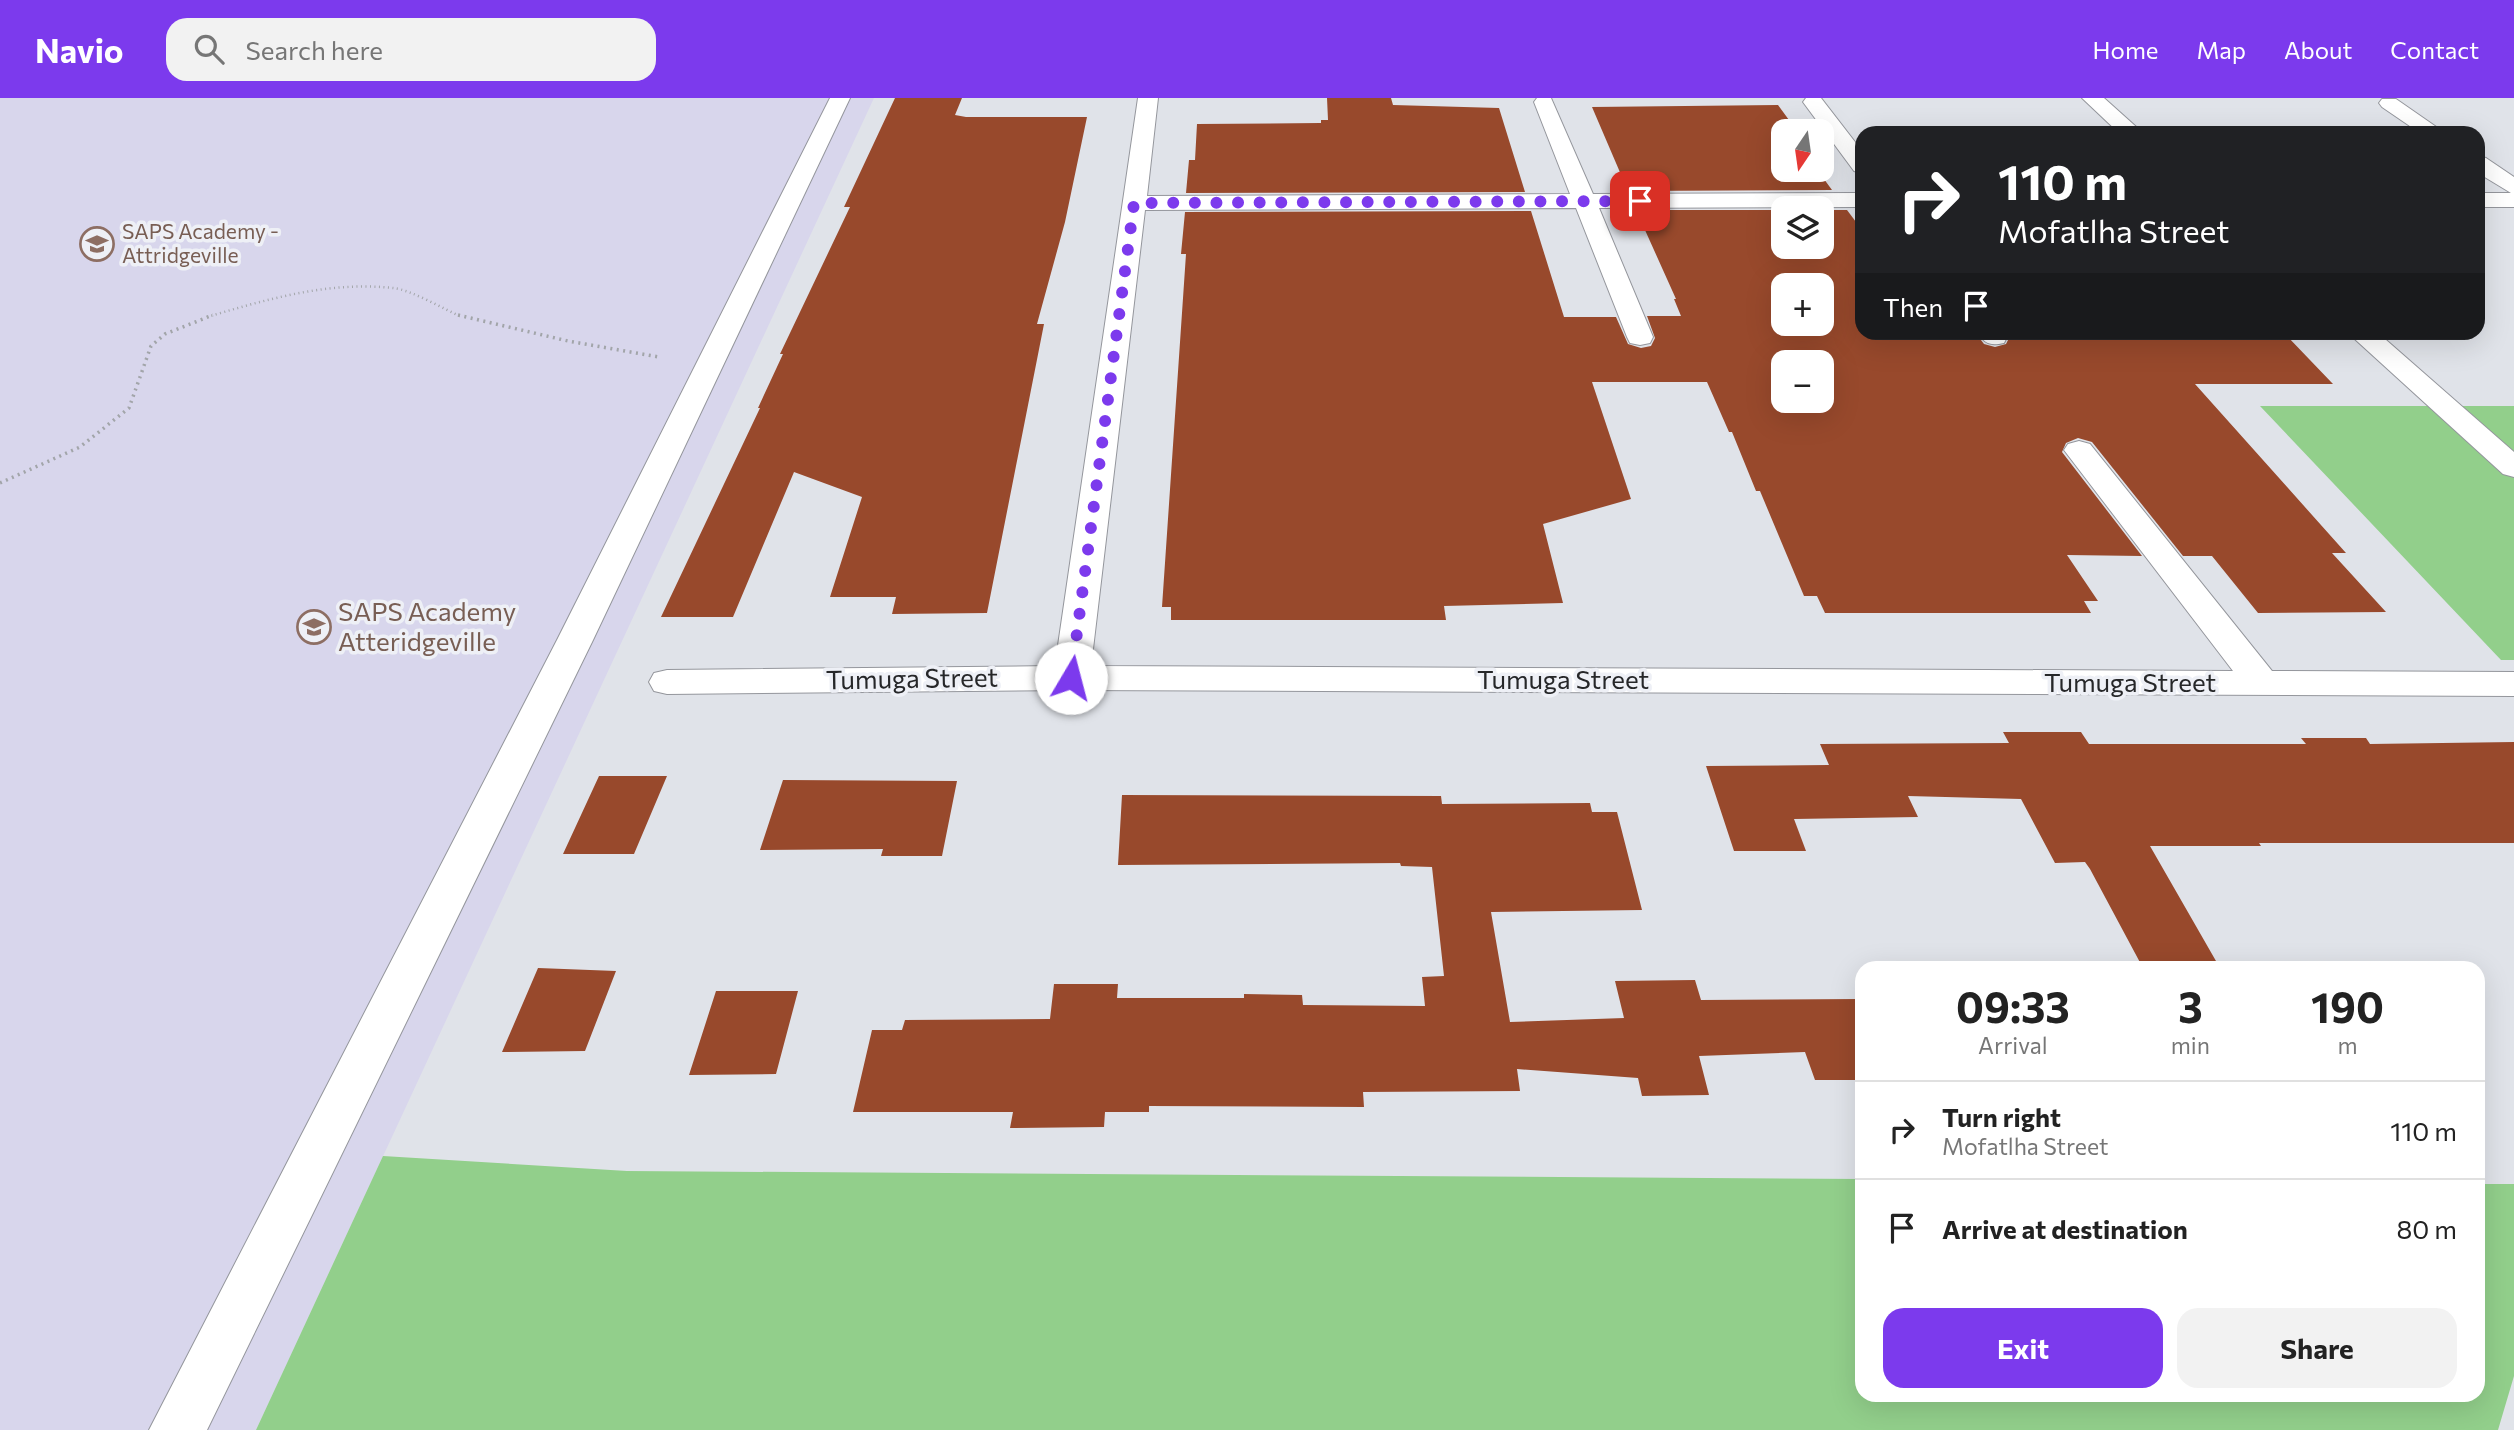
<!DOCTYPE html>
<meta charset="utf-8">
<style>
:root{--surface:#fff;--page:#f2f2f2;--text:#222;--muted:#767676;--line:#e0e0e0;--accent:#7c3aed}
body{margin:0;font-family:Commissioner,sans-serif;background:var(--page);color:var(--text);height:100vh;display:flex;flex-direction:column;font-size:26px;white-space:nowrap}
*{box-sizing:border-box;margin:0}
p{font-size:23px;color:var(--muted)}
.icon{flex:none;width:38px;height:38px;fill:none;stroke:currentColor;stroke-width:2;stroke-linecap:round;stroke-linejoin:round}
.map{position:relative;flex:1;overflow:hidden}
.panel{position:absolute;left:1855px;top:863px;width:630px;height:441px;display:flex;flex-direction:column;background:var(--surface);border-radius:21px;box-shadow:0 7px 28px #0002}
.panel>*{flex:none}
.banner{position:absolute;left:1855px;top:28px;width:630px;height:214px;border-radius:21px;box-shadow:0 7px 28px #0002;background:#202124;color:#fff;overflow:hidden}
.needle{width:46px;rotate:193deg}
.fabs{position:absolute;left:1771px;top:21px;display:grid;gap:14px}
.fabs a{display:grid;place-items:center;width:63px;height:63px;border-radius:14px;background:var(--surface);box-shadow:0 7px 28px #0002;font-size:35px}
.pin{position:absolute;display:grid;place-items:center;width:60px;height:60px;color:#fff;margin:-30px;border-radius:14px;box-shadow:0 4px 10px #0006}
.me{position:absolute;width:77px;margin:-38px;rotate:8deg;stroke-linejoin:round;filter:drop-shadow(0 0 5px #0008)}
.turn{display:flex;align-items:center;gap:24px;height:147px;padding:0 28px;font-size:32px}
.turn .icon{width:91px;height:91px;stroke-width:2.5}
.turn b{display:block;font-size:49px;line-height:60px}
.then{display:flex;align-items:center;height:66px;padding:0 28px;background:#0003;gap:14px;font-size:26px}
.eta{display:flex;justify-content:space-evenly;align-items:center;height:119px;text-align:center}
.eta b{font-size:42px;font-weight:700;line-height:49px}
.cta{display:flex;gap:14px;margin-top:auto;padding:14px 28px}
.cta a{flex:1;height:80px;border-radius:21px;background:var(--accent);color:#fff;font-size:28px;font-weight:700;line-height:80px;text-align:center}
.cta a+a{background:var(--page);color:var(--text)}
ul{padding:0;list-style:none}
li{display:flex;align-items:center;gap:21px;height:98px;padding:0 28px;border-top:2px solid var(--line)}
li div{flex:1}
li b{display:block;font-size:26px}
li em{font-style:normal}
header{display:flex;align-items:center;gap:42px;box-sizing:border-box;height:98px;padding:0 35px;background:var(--accent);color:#fff}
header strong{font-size:33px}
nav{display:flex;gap:38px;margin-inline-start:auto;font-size:24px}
.search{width:490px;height:63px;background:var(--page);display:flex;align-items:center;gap:18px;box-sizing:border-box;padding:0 24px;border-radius:21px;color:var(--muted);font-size:26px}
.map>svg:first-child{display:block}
</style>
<header>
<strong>Navio</strong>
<div class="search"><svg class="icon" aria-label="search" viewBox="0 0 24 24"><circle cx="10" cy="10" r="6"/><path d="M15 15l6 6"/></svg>Search here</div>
<nav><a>Home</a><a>Map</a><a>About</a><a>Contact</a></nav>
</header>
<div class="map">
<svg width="2514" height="1332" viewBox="0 0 2514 1332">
<rect width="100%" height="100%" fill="#e0e3e9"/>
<path fill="#d8d6ec" d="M0,0H874L256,1332H0Z"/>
<path fill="#92cf8b" d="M2260,308H2514V562H2501Z
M383,1058L627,1073L1862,1081V1297H2478V1086H2514V1278L2498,1332H256Z"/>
<path fill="#98492c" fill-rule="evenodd" d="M895,0H962L955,17L966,19H1087L1065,124L1037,226H1044L987,515L892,516L896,499H830L862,399L794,374L733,519H661L760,310H758L783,256H780L850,109H844Z
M1327,0H1391L1393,7L1499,10L1525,94L1186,95L1189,62H1195L1197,26L1321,25V22H1328Z
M1778,7L1797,33H1783V72H1822V69L1827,77H1821L1832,92L1628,93L1592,9Z
M1636,112H1783V149H1822V112H1847L1862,132V234H1975L1984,246L1995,249L2006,246L2009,240L2007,234H2283L2333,286H2195L2346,455H2332L2386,514L2258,515L2212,458H2183L2092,344L2078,340L2066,345L2062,354L2142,458L2067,457L2098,503H2084L2091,515H1825L1817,498H1804L1760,393H1756L1732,334H1729L1707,284H1592L1631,401L1543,426L1563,505L1444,508L1446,522H1171V509H1162L1186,156H1181L1185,114L1531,113L1564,219H1616L1628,246L1641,250L1651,248L1655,240L1647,218H1681L1674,201H1676ZM1783,187H1822V226H1783ZM1783,264H1822V303H1783Z
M2003,634H2081L2089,646H2306L2301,640H2366L2370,646L2514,644V745H2259L2261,748H2150L2220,870H2143L2090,771L2085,764L2055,765L2021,701L1908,698L1918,719L1794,721L1806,753H1734L1706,668L1829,667L1820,646L2009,645Z
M599,678H667L634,756H563Z
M783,682L957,683L942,758H881L883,751L760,752Z
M1122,697L1441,698L1442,706L1590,705L1592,714H1617L1642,812L1491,814L1510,924L1624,920L1615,883L1695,882L1701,902L1862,901V982H1815L1805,954L1699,958L1709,997L1642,998L1638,980L1517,971L1520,993L1363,994L1364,1009L1149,1008V1014H1105L1104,1029L1010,1030L1013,1014H853L872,932H902L905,922L1050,921L1054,886H1118L1117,900H1244V896L1302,897L1303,907L1425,908L1422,879L1444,878L1432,769L1401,768L1400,765L1118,767Z
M538,870L616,873L585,953L502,954Z
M716,893H798L776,976L689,977Z"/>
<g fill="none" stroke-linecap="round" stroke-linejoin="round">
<g stroke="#94969c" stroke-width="2">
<path id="minor" d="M830,0H850L593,542L207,1332H149L557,542Z
M1138,0H1158L1147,98L1570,96L1534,4L1537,0H1551L1593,96L1862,95V109L1599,110L1653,239L1650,245L1640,247L1630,245L1627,239L1576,110L1145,112L1091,568L2233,573L2064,352L2068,346L2079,343L2090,346L2272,573L2514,574V598L1071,592L667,596L654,593L649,584L654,575L667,572L1055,568Z
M1806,0H1821L1862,53V75L1854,73L1803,4Z
M2082,0H2104L2143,35H2119Z
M2382,1H2396L2445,35H2420L2382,9L2379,5Z
M2478,58L2486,60L2514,79V109H2478V95H2511L2478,75Z
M1977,234H2004L2007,239L2004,245C1990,248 1985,246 1977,234Z
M2347,234H2377L2514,354V379L2503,376Z"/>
</g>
<path stroke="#a2a5a9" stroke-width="2.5" stroke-dasharray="1 3.5" stroke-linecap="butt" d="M207,219C268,201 329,183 393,190C412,192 443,211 462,219"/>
<path stroke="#a2a5a9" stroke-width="3.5" stroke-dasharray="2 4.5" stroke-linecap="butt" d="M458,217L568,243L659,259
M0,385L80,349L129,310L151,248L165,236L213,217"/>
<use href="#minor" fill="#fff" fill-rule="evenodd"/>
</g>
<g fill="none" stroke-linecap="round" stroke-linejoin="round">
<path stroke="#7c3aed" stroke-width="12" stroke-dasharray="0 21.6" d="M1071,580L1134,105L1640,103"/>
</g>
<defs>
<g id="university-ring" transform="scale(1.75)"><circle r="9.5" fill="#eef0f6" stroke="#8d6e63" stroke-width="1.5"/><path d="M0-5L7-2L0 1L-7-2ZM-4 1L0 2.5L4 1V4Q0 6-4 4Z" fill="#8d6e63"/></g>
</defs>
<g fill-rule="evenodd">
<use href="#university-ring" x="97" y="146"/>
<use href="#university-ring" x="314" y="529"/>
</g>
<g text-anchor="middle" stroke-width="7" stroke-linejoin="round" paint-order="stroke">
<g font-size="21" fill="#785e54" stroke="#eef0f6" text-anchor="start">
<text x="122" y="141">SAPS Academy -<tspan x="122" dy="24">Attridgeville</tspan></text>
</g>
<g font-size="26" fill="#785e54" stroke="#eef0f6" text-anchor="start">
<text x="338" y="523">SAPS Academy<tspan x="338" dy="30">Atteridgeville</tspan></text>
</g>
<g font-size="26" fill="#262729" stroke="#eef0f6">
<text transform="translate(912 581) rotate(-1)" y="9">Tumuga Street</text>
<text x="1563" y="591">Tumuga Street</text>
<text x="2130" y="594">Tumuga Street</text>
</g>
</g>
</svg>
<div class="fabs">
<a><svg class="needle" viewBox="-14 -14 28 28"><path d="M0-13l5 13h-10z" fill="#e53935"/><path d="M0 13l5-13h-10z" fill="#767676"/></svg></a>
<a><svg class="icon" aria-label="layers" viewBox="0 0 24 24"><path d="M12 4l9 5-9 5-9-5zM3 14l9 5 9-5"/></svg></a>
<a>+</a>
<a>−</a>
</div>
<div class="pin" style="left:1640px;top:103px;background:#d93025"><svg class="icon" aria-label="arrive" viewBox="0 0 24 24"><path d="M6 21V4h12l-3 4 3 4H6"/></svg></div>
<svg class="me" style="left:1071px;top:580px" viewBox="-20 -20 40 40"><circle r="19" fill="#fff"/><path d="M0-13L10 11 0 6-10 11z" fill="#7c3aed"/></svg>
<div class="banner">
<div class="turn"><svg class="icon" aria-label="right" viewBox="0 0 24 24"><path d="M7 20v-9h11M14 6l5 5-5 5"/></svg><div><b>110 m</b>Mofatlha Street</div></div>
<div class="then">Then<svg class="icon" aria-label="arrive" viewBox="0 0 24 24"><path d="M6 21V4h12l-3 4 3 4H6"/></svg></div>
</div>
<section class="panel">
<div class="eta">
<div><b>09:33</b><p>Arrival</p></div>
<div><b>3</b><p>min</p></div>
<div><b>190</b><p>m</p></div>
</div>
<ul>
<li><svg class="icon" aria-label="right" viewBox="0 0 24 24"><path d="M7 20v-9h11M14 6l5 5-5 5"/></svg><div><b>Turn right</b><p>Mofatlha Street</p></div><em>110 m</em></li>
<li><svg class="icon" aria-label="arrive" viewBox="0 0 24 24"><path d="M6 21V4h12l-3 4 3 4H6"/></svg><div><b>Arrive at destination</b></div><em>80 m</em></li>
</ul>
<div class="cta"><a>Exit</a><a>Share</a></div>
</section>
</div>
